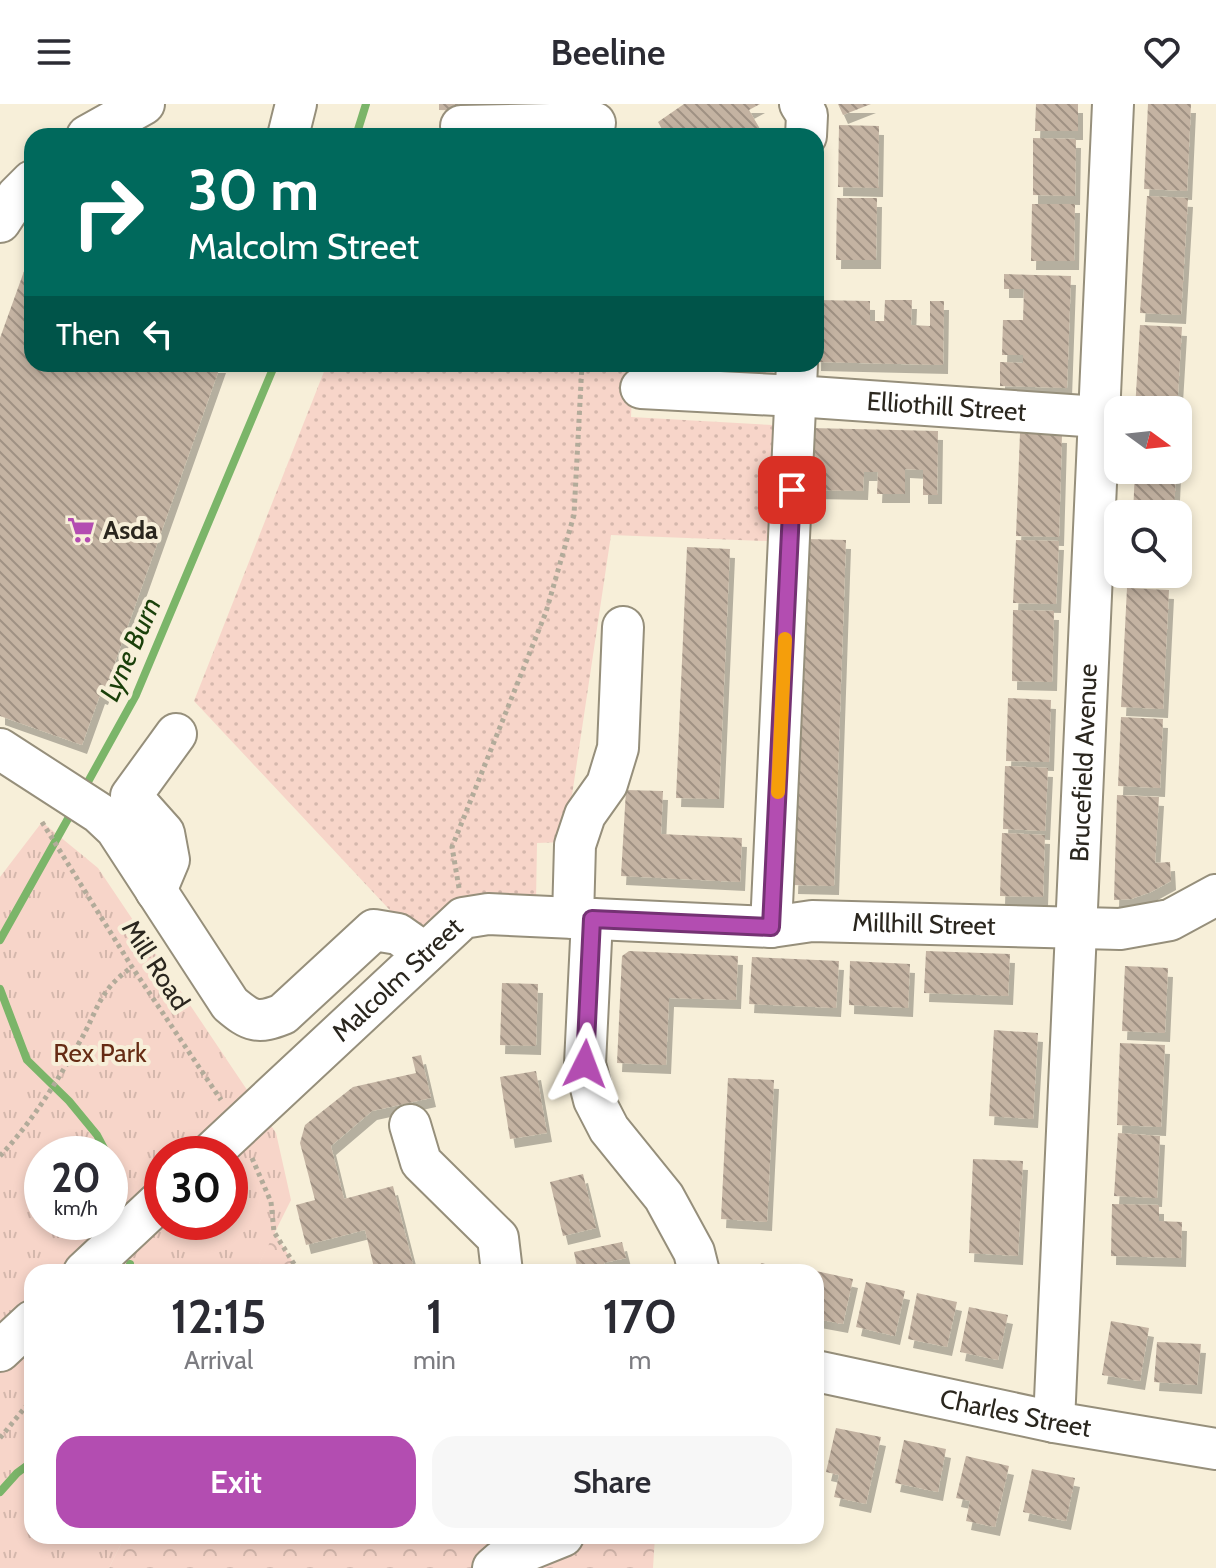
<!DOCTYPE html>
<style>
:root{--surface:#fff;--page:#f7f7f7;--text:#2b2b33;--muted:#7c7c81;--accent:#b34db1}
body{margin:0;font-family:Cabin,sans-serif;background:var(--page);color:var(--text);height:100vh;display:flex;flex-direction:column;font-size:30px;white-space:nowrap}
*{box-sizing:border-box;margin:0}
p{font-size:26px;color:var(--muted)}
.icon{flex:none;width:44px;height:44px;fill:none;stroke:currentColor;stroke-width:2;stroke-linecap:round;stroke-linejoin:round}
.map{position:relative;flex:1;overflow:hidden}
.drawer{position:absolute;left:24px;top:1160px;width:800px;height:280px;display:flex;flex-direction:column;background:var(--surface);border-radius:24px;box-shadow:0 4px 12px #0003}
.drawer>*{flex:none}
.hud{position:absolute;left:24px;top:24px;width:800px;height:244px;border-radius:24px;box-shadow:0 4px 12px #0003;background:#00695c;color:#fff;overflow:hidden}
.needle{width:52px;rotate:105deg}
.tools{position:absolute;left:1104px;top:292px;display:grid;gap:16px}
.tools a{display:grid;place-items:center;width:88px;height:88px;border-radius:16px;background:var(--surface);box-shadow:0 4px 12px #0003;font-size:40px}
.speed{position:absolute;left:24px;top:1032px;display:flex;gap:16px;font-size:40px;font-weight:700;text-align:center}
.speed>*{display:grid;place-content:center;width:104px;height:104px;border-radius:50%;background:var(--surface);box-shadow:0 4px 12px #0003;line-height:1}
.speed small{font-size:20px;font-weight:400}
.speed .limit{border:12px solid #d22;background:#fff;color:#111}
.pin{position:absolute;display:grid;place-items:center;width:68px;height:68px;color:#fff;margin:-34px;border-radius:16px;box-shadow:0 4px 12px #0006}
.me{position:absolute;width:88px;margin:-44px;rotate:3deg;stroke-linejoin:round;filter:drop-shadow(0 0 6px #0008)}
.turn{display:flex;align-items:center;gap:28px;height:168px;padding:0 32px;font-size:36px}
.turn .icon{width:104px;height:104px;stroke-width:2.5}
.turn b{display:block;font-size:56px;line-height:68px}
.then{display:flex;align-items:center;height:76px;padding:0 32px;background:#0003;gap:16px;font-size:30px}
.eta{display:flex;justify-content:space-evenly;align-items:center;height:136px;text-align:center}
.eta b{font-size:48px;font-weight:600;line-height:56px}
.primary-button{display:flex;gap:16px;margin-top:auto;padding:16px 32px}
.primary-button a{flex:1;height:92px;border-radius:24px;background:var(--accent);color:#fff;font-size:32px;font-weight:600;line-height:92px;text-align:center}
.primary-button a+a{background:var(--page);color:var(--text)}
header{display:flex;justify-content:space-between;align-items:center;height:104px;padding:0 32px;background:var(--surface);font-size:36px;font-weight:600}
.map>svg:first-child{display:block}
</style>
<header><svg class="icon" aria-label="menu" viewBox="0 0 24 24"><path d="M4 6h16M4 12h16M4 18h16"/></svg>Beeline<svg class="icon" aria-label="heart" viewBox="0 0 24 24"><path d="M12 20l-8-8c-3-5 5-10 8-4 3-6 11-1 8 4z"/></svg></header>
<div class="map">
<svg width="1216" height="1464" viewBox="0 0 1216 1464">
<defs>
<pattern id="grass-dots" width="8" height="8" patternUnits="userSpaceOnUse" patternTransform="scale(2)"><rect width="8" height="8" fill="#f7d5c9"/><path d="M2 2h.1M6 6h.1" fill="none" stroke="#d4b7ac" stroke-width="1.8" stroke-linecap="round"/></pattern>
<pattern id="forest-crowns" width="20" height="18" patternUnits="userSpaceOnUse" patternTransform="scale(2)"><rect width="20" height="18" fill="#f7d5c9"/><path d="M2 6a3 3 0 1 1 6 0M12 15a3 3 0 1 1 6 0" fill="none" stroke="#d4b7ac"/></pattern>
<pattern id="park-tufts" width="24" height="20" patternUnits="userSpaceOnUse" patternTransform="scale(2)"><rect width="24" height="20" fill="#f7d5c9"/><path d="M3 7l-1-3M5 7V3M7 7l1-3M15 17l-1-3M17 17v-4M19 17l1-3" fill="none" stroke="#d4b7ac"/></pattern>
<pattern id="building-back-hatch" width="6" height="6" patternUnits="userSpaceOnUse" patternTransform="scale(2)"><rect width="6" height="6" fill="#c4b3a2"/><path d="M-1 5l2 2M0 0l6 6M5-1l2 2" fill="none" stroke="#9f9183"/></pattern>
<filter id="shadow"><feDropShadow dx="5" dy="9" stdDeviation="0" flood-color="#0004"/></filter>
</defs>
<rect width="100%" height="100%" fill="#f7efd9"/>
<path fill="url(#grass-dots)" d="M327,260H774L773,271L633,264L631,313L773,321L767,437L611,431L565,738L537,739L536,797L494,793L453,795L416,834L194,597Z"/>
<path fill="url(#forest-crowns)" d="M274,1128L299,1168H255Z
M125,1432H655L653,1464H109Z"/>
<path fill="url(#park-tufts)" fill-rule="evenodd" d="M42,718L98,764L276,1029L291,1096L255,1168H32V1432H125L109,1464H0V773ZM42,1050H110V1118H42ZM162,1050H230V1118H162Z"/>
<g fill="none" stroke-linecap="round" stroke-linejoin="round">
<path stroke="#7bb569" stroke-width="8" d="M356,32L366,0
M84,685L136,591L275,260
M0,836L74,704
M0,885L27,956L69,997L97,1031L107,1050
M110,1057L117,1081
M129,1168L130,1160
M0,1388L17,1369L32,1358"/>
</g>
<path fill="url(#building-back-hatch)" filter="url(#shadow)" d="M439,0H519V8L439,6Z
M684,0H760L749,6L764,32H666L658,18Z
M838,0H871L843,11Z
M1036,0H1078V27H1035Z
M1148,0H1191L1187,87L1144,85Z
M839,21L879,22L878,84L838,83Z
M1033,34L1076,35L1075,92L1033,91Z
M1147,92L1188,94L1181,211L1140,209Z
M837,94H877L876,156H836Z
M1032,100H1075L1074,157H1031Z
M32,145V260H221L103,592L100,591L82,641L0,612V234Z
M1004,170L1071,172L1067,284L1000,282V258L1023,259V251H1002L1003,216H1023L1024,185H1004Z
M817,196L870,197V217H884L885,196H912L911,221L930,222V197H944L943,261L816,258Z
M1140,221L1182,223L1177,306H1135Z
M811,324L938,327L937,391H923V366L905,365V390H877L878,368H864L863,387L810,386Z
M1020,329L1062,330L1059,433L1016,432Z
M1135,366H1176L1174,410H1133Z
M805,435L846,436L834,782L793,781Z
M1016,436L1059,437L1056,500L1013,499Z
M687,443L730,445L719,695L676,694Z
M1130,470H1171V475L1130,473Z
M1127,484L1169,486L1163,605L1121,603Z
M1013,506L1054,507L1052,578L1012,577Z
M1008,594L1051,596L1049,658L1006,657Z
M1121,613L1163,615L1160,684L1118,682Z
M1005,662L1048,664L1045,727L1003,725Z
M626,686L663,687L661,730L742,734L740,778L621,772Z
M1117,691L1159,693L1155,759L1170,758L1171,777L1151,788L1131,795L1114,796Z
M1002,729L1045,731L1043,793L1000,792Z
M629,847L738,852L736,896L669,894L666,961L617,959L622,852Z
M926,847L1010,850L1008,892L924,889Z
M752,853L839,857L836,904L749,900Z
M850,857L910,860L908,904L849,901Z
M1125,862L1168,864L1165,929L1122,927Z
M502,879L538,880L536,942L500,941Z
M994,926L1038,929L1033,1015L989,1012Z
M1120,939L1165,941L1161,1023L1117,1021Z
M421,951L431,994L372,1007L331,1042L344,1095L393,1082L415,1168H375L365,1126L306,1141L296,1101L315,1096L300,1039L305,1021L353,983L416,969L412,953Z
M536,967L547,1029L510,1035L500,973Z
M728,974L774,976L767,1118L721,1115Z
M1118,1029L1160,1032L1157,1094L1114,1092Z
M973,1055L1023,1057L1018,1152L969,1149Z
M583,1070L596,1124L563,1132L550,1078Z
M1112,1100L1159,1101V1117L1182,1118L1181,1154L1111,1152Z
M622,1138L626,1154L604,1159L606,1168H578L574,1148Z
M761,1159L794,1167V1168H759Z
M816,1167L853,1175L843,1220L816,1215Z
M866,1178L905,1187L895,1232L856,1223Z
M917,1189L957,1198L947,1243L908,1235Z
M969,1203L1008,1211L998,1256L960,1248Z
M1111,1217L1149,1224L1140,1277L1102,1271Z
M1157,1238L1201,1240L1197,1281L1154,1278Z
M836,1324L881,1333L866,1400L834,1393L839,1371L826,1368Z
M904,1336L946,1345L938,1388L895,1379Z
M966,1352L1009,1362L995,1423L966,1417L970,1397L956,1394Z
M1032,1365L1075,1374L1066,1417L1023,1408Z"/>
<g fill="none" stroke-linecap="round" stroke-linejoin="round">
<g stroke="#968f7b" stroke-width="44">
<g id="minor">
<path d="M800,0L807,11L806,32"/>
<path d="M461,22L595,19"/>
<path d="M87,32L144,0"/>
<path d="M288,32L296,0"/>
<path d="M0,118L17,92L32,77"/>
<path id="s1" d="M641,284L796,292L1099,313"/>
<path d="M0,645L99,709L116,725L230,900C251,918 258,920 283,910L374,826L398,830L425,849"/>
<path d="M156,787L169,756L164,729L131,692L176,630"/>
<path d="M573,814L575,741L585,711L607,680L618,644L623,523"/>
<path d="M592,815L585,960L594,996L609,1025L664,1093L694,1148L699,1168"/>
<path d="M771,823L797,260"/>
<path d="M410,1021L421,1058L498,1134L502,1168"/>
<path id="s2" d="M210,1050L463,814L488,810L771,823L812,817L1120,825L1170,816L1216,791"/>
<path d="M84,1168L162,1095"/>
<path d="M0,1247L32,1217"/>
<path id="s3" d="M816,1267L1054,1318L1216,1345"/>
<path id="s4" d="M1054,1318L1113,0"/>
<path d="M493,1464L501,1457L563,1432"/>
</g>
</g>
<path stroke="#b2ab9a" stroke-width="5" stroke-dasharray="4 4" stroke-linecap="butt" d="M42,718L132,863L221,996
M459,784L452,743L546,508L574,411L582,260
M0,1052C32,1018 56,979 79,939C99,905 97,888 132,863
M252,1054L271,1098L274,1128L299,1168
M0,1334L32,1295"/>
<use href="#minor" stroke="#fff" stroke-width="40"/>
</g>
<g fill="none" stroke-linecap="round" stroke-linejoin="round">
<g stroke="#743273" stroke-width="20">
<path id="route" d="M585,960L592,815L771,823L792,386"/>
</g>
<use href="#route" stroke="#b34db1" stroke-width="14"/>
<path stroke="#f59e0b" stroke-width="14" d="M778,688L785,535"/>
</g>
<defs>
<g id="supermarket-bare" transform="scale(2.16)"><path d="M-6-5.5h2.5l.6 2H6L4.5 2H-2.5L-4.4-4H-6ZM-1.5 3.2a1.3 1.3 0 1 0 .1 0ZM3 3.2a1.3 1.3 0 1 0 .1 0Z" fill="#b34db1" stroke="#f7efd9" stroke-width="2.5" paint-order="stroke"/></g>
</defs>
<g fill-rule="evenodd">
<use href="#supermarket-bare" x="81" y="426"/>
</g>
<g text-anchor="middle" stroke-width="8" stroke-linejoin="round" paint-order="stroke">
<g font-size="26" fill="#2a261e" stroke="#f7efd9">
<text dy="9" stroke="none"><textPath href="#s1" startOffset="306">Elliothill Street</textPath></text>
<text dy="9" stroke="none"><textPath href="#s4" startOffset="660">Brucefield Avenue</textPath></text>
<text dy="9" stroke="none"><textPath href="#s2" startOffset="808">Millhill Street</textPath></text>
<text transform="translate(156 861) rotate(57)" y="9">Mill Road</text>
<text dy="9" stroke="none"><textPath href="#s2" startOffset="256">Malcolm Street</textPath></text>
<text dy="9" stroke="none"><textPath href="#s3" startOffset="204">Charles Street</textPath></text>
</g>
<g font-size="26" font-weight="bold" fill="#2a261e" stroke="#f7efd9" text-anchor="start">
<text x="103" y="435">Asda</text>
</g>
<g font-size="26" fill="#652b13" stroke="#f7efd9">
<text x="100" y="958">Rex Park</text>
</g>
<g font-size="28" font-style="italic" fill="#193f09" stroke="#f7efd9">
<text transform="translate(130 545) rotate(-66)" y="10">Lyne Burn</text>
</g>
</g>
</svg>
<div class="tools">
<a><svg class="needle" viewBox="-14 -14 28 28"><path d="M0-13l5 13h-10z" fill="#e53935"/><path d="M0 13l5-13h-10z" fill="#7c7c81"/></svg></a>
<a><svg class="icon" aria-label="search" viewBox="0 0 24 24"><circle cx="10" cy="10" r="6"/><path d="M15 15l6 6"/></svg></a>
</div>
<div class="speed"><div>20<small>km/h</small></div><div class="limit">30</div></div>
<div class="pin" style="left:792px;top:386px;background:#d93025"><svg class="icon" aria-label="arrive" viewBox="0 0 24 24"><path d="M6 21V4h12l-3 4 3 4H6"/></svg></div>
<svg class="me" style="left:585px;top:960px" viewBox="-20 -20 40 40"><path d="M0-17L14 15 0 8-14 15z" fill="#b34db1" stroke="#fff" stroke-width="4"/></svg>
<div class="hud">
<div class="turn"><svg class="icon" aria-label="right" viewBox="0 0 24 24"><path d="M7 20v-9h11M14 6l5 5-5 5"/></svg><div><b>30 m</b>Malcolm Street</div></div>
<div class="then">Then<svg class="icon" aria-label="left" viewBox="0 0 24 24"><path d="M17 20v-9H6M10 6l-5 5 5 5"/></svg></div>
</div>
<section class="drawer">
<div class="eta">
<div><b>12:15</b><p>Arrival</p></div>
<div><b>1</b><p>min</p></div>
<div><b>170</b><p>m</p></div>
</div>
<div class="primary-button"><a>Exit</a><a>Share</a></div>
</section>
</div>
